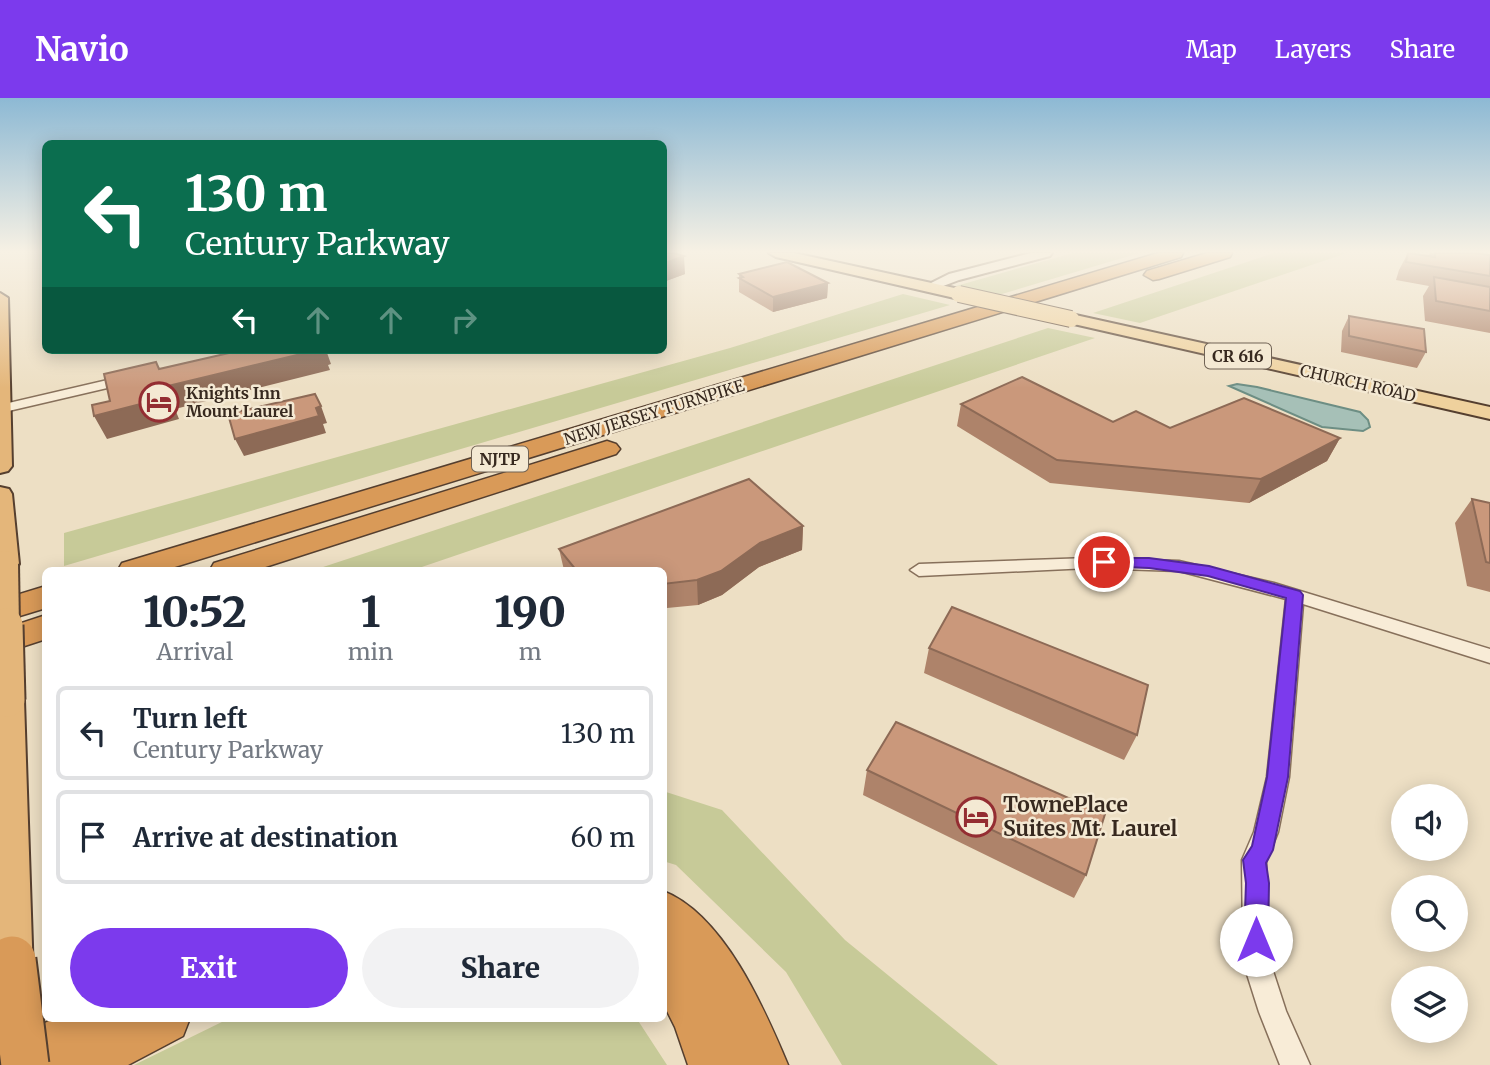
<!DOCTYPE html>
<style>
:root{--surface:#fff;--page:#f2f2f3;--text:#1f2937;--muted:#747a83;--line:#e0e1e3;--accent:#7c3aed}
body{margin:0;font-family:Merriweather,serif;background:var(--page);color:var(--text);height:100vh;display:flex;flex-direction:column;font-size:26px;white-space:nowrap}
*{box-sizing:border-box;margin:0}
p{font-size:23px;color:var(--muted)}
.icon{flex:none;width:38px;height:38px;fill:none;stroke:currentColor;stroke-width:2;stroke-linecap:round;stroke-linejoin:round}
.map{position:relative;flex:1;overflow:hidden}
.side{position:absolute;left:42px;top:469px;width:625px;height:455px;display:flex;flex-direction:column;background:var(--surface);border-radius:10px;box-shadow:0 4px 18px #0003}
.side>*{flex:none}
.guide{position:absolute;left:42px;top:42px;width:625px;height:214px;border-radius:10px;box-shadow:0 4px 18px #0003;background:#0b6e4f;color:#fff;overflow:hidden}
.fabs{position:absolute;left:1391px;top:686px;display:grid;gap:14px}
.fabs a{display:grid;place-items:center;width:77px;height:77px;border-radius:50%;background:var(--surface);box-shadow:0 4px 18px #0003;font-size:35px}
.pin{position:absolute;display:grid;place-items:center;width:60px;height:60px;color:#fff;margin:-30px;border:4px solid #fff;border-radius:50%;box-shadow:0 2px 7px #0007}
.me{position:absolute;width:77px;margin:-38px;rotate:0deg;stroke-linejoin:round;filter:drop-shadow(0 0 5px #0008)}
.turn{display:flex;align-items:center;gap:24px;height:147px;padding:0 28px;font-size:32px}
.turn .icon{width:91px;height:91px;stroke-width:2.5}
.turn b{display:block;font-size:49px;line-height:60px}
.lanes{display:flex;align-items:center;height:66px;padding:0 28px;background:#0003;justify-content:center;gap:35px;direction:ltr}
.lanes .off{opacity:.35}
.eta{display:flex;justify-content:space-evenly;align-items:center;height:119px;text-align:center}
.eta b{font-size:42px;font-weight:800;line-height:49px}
.button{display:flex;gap:14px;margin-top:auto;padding:14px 28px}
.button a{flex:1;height:80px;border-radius:42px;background:var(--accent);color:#fff;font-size:28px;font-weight:800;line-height:80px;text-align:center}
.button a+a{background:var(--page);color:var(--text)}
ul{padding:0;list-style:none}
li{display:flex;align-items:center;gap:21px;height:94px;margin:0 14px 10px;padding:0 14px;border:4px solid var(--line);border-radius:10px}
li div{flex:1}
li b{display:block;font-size:26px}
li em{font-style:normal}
header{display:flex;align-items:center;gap:42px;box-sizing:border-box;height:98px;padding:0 35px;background:var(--accent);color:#fff}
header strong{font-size:33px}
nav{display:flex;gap:38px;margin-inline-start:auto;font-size:24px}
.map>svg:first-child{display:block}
</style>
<header>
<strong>Navio</strong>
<nav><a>Map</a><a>Layers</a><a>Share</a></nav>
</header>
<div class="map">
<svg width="1490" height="967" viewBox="0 0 1490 967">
<rect width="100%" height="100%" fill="#eddfc4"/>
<path fill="#c7ca98" d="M1073,155H1139L995,198L956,188Z
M1274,155H1347L1140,225L1093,215Z
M903,196L950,207L64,468V435L730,250Z
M1048,230L1095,240L413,472H314Z
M663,693L722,712L845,842L998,967H842L786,874L676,767L663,763Z
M228,921H637L667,967H134Z"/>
<path fill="#a6c0b7" stroke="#6d8e84" stroke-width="2" d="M1237,286L1257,289L1360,314L1368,322L1370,329L1363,333L1322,329L1229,288Z"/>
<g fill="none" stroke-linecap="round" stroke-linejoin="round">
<g stroke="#87705b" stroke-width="3">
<path id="minor" d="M129,277L135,281L133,284L0,315V307Z
M1089,460L1179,463L1274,485L1490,551V565L1303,506L1289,679L1278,734L1266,764L1269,847L1273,873L1286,913L1310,967H1280L1259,914L1246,873L1243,847L1242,762L1254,734L1267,679L1286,501L1179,473L1089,470L919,478L910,472L919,466Z"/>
</g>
<g stroke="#68513e" stroke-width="4">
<path id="secondary" d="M1031,155H1052L1050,158L959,182L930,193L923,189L949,176Z"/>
</g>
<g stroke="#553f2f" stroke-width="4">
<path id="primary" d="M769,155H794L959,191L967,196L959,201L776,159Z
M1071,216L1490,309V321L1065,224L1063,221L1065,218Z"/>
</g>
<g stroke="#553f2f" stroke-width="4">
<path id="trunk" d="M0,195L8,200L12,368L8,373L0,375Z
M0,389L9,391L12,396L19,466L15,472L0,473Z
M8,589L20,593L24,602L33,877L26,892L11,899L0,894V592Z"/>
</g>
<g stroke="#553f2f" stroke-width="3">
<path id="motorway" d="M1158,155H1183L1181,159L165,472H118L122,465Z
M1207,155H1232L1230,159L1159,181L1153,182L1144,177L1147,173Z
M607,343L616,346L620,351L616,356L256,472H210L214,465Z
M46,488V510L0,524V502Z
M46,517V541L0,556V532Z
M663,793C724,817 764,910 788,967H688L675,929L663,905Z
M55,920H190L183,938L128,967H0V947Z"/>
</g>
<use href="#minor" fill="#f8ecd7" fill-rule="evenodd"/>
<use href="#secondary" fill="#f8ecd7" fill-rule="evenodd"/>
<use href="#primary" fill="#efd19d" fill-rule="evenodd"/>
<use href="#trunk" fill="#e4b67a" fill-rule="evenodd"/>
<use href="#motorway" fill="#d99a58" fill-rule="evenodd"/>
<g stroke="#553f2f" stroke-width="18" stroke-linecap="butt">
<path id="primary-bridge" d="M959,196L1071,221"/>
</g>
<g stroke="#553f2f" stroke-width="30" stroke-linecap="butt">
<path id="trunk-bridge-far1" d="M5,466L6,529"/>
</g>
<g stroke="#553f2f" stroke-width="37" stroke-linecap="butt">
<path id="trunk-bridge" d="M6,527L8,602"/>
</g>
<g stroke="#553f2f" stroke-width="51" stroke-linecap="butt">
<path id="motorway-bridge" d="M12,862L25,967"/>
</g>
<use href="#primary-bridge" stroke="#efd19d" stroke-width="16"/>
<use href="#trunk-bridge-far1" stroke="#e4b67a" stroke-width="26"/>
<use href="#trunk-bridge" stroke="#e4b67a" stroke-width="33"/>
<use href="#motorway-bridge" stroke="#d99a58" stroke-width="47"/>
</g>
<path fill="#ae836a" d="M663,155L678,156L685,176L666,183L663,182Z
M1408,155L1429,157L1430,155H1475L1490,157V235L1425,223L1423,198L1429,188L1396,182L1399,172Z
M739,176L828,185L827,200L773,214L739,194Z
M1349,218L1426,254L1417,270L1341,254L1342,233Z
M961,306L1113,324L1170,330L1340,340L1327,363L1249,405L1050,385L957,328Z
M1472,401L1490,405V494L1467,488L1455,425Z
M803,428L802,452L759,469L722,497L698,507L667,510L663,472H564L559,451Z
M929,550L1137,637L1124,662L924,575Z
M867,672L1086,777L1074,800L863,697Z"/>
<path fill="#8d6a56" d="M672,155H678L679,160L684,158L685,176L666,183L665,165Z
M828,185L827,200L773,214V199Z
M318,252H326L331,266L328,267L330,272L175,311L179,321L107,341L94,318L159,271L156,264L167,285Z
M321,308L327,325L323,326L326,335L244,358L235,341Z
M1340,340L1327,363L1249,405L1261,381Z
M803,428L802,452L759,469L722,497L698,507L697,482L760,445Z
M665,485L667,510L663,512V486Z"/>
<path fill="#ca987b" stroke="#8d6a56" stroke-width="2" d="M663,155H674L684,158L665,165L663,164Z
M1408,155L1435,159V155H1475L1490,157V178L1406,164Z
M787,164L828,185L773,199L739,180L743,179L739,176Z
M1434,179L1490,189V213L1436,203Z
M1349,218L1424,231L1426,254L1349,238Z
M242,252H318L164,289L168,299L94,318L92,307L110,303L104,276L156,264L159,271Z
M1022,279L1113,324L1136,313L1170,330L1244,300L1340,340L1261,381L1057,362L961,306Z
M315,296L321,308L316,310L319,318L235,341L228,316Z
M749,381L803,428L760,445L721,473L697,482L663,486V472H576L559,451Z
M1472,401L1490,405V465L1486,464Z
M952,509L1148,587L1137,637L929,550Z
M896,624L1105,716L1086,777L867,672Z"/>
<linearGradient id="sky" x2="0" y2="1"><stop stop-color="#8db9d4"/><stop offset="0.53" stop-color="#f7f1e4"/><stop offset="1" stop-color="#f7f1e4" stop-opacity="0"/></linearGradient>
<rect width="1490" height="290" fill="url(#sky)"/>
<path fill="#7c3aed" stroke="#51269a" stroke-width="2" d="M1104,460H1149L1209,468L1300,493L1303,497L1288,679L1273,752L1266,765L1269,785L1268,842L1265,850L1256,853L1248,850L1244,842L1246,785L1243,762L1252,748L1267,679L1286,500L1208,478L1149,470L1099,468L1096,464L1099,461Z"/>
<defs>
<g id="hotel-ring" transform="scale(2.0125)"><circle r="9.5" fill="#f4e9d3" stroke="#942d32" stroke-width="1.5"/><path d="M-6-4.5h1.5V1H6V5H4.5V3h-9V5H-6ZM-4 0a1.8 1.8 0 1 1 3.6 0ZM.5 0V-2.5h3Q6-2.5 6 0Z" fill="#942d32"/></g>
</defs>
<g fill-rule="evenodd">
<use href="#hotel-ring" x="159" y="304"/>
<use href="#hotel-ring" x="976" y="719"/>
</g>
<g text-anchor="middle" stroke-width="5" stroke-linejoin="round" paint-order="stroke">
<g fill="#f4e9d3" stroke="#706355" stroke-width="2">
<rect x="1205" y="245.5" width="66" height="25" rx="5"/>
<rect x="472" y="348.5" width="56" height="25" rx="5"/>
</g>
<g font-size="16" font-weight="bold" fill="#37291f">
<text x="1238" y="264">CR 616</text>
<text x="500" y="367">NJTP</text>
</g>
<g font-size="16" fill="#37291f" stroke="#f4e9d3">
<text transform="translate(1358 285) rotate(13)" y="6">CHURCH ROAD</text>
<text transform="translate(654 314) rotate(-17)" y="6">NEW JERSEY TURNPIKE</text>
</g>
<g font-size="16" font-weight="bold" fill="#37291f" stroke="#f4e9d3" text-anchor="start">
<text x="186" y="301">Knights Inn<tspan x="186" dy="18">Mount Laurel</tspan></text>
</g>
<g font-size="21" font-weight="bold" fill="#37291f" stroke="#f4e9d3" text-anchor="start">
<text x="1003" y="714">TownePlace<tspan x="1003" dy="24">Suites Mt. Laurel</tspan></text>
</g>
</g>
</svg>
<div class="fabs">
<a><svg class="icon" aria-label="sound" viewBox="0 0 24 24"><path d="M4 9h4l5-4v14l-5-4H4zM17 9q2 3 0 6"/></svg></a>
<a><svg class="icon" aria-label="search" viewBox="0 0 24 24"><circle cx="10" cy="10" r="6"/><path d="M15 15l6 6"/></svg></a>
<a><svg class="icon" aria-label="layers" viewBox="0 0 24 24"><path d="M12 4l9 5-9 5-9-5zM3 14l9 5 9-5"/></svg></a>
</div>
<div class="pin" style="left:1104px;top:464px;background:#d93025"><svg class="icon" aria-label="arrive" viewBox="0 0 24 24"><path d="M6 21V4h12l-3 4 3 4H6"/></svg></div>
<svg class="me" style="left:1256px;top:842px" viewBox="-20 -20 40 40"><circle r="19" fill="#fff"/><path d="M0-13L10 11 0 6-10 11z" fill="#7c3aed"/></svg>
<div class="guide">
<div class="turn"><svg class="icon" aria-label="left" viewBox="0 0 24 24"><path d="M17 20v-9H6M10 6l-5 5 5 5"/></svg><div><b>130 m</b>Century Parkway</div></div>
<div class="lanes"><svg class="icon" aria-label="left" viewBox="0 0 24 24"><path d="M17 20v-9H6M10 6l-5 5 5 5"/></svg><svg class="icon off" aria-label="ahead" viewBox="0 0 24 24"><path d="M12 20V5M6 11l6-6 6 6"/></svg><svg class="icon off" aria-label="ahead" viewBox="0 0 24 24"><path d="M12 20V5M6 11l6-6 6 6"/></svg><svg class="icon off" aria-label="right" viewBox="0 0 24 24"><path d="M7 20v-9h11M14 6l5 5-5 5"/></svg></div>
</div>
<section class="side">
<div class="eta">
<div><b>10:52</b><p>Arrival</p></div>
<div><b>1</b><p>min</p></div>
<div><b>190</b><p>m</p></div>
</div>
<ul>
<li><svg class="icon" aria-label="left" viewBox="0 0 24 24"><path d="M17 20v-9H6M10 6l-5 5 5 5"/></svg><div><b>Turn left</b><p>Century Parkway</p></div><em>130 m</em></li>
<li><svg class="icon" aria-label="arrive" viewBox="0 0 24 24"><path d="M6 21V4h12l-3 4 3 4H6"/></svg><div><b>Arrive at destination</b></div><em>60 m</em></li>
</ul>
<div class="button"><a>Exit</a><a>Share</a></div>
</section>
</div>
